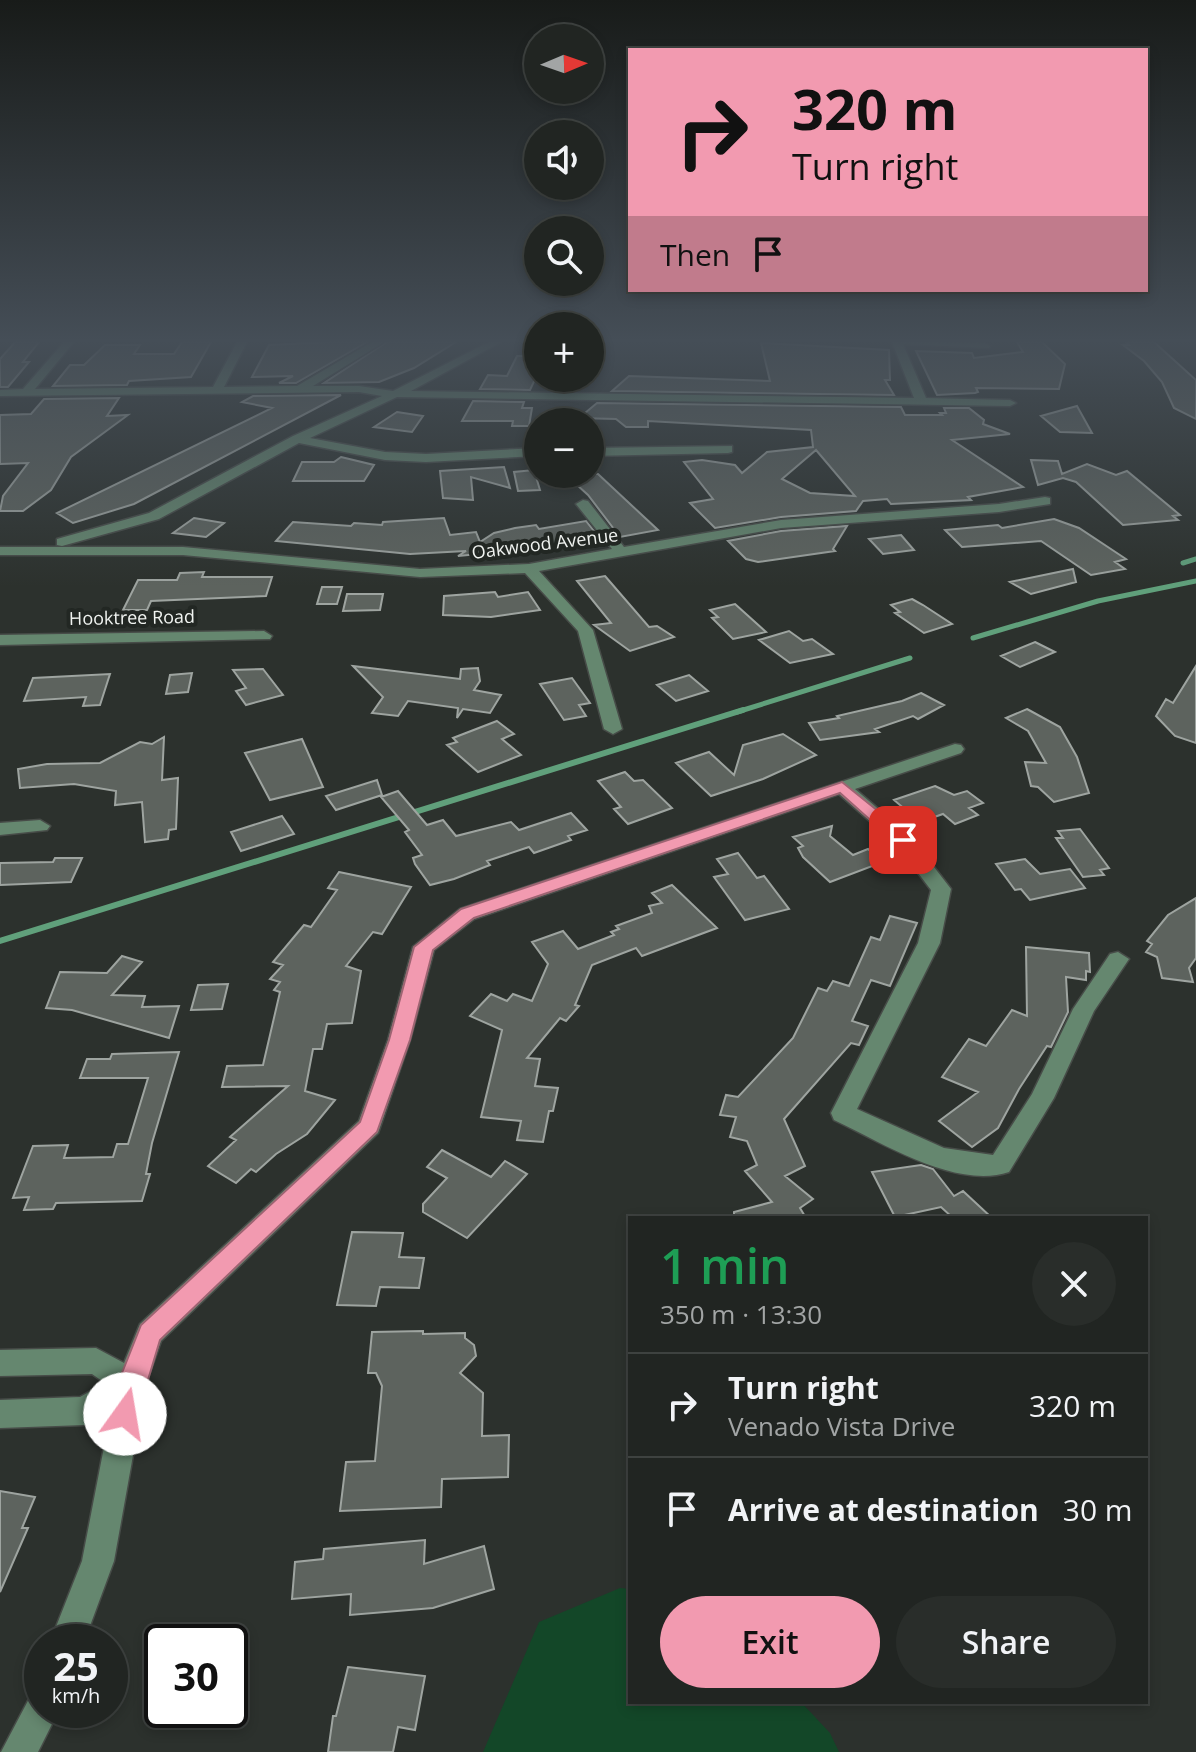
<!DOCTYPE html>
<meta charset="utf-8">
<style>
:root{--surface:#212522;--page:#292d2a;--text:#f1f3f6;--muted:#a2a5a5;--line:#3e4240;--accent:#f29ab0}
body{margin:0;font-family:"Open Sans",sans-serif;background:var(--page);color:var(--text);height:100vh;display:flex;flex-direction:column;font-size:30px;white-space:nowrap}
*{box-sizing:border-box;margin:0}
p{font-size:26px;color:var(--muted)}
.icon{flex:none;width:44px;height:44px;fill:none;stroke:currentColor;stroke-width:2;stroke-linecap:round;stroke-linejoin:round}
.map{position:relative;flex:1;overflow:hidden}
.panel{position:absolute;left:628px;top:1216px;width:520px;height:488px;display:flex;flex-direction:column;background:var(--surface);border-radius:0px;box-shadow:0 4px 12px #0003,0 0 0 2px var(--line)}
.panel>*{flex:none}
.guide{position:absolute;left:628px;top:48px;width:520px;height:244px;border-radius:0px;box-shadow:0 4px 12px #0003,0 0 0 2px var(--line);background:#f29ab0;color:#111;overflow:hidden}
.needle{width:52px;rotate:88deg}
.tools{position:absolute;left:524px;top:24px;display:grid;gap:16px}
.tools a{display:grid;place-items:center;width:80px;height:80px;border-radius:50%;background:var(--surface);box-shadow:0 4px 12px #0003,0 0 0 2px var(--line);font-size:40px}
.speed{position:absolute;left:24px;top:1624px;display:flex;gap:16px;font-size:40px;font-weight:700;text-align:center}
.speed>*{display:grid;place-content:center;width:104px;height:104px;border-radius:50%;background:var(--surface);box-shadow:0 4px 12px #0003,0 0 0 2px var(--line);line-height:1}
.speed small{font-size:20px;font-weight:400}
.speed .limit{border:4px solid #111;border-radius:12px;background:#fff;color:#111}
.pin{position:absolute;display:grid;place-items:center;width:68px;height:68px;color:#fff;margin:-34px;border-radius:16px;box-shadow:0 4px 12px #0006}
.me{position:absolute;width:88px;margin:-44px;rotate:13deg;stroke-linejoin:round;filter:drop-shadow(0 0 6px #0008)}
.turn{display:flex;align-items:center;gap:28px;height:168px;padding:0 32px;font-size:36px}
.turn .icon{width:104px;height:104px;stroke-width:2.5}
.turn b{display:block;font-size:56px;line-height:68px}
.then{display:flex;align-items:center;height:76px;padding:0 32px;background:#0003;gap:16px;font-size:30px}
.round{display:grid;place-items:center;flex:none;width:84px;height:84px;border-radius:42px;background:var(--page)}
.summary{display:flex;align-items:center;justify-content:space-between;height:136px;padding:0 32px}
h1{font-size:48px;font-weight:600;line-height:60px;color:#1e9e55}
.primary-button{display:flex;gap:16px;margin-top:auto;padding:16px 32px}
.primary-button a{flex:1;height:92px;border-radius:48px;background:var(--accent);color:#111;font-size:32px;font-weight:600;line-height:92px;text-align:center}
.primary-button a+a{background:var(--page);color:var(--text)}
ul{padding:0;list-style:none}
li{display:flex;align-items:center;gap:24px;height:104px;padding:0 32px;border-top:2px solid var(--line)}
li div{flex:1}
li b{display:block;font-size:30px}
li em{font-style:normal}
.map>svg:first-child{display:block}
</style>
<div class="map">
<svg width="1196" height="1752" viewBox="0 0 1196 1752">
<rect width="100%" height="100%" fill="#2c312d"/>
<path fill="#134728" d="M620,1588L630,1589V1702H801L830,1733L839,1752H483L539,1622Z"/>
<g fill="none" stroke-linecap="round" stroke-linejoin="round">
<path stroke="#60a07b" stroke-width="5" d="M1183,563L1196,559
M973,638L1098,601L1196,581
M737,712L910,658"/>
<path stroke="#60a07b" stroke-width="6" d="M0,941L743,710"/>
</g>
<path fill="#5d635e" stroke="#9ea4a0" stroke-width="2" fill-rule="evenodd" d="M15,342H39L23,362H29L8,387H0V359Z
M182,342H211L191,377L129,381L127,385L53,386L70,365H84L105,345H140L134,354H174Z
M331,342H367L296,383H279L293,376L252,377L269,345Z
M387,342H456L414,368L379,382L324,383Z
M1017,342H1042L1065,364L1059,389L976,388L978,392L975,393L937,395L916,351L972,353L974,358L1023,352Z
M1126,342H1154L1196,380V419L1174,408L1162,382L1144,361L1123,345H1129Z
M761,343L889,350L890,380H885L894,395L612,391L629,376L770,381Z
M538,345V373L530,390L480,389L488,375L507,376L517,356H527Z
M341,395L134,504L73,523L57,513L272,408L242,402L253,396Z
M119,398L107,416L128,415L71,457L51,490L23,511H0L3,496L28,463L0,464V415L31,414L44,399Z
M473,401L524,402L522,408H532L529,426H512L513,421H462Z
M597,403L901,407L905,415H942L940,413H946L944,408H969L984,420L983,424L1010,434L952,440L1023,487L968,497L971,500L891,504L887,499L863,501L856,511L781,517L715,528L690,503L713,499L684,462L702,460L735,465L742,473L767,452L813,447L811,430L648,421V427H626L616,419L579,418ZM816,450L855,496L810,493L782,479Z
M1077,406L1092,433L1060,432L1041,416Z
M397,412L423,416L412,432L374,427Z
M341,457L374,465L364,481H293L302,462H334Z
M1031,460L1058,461L1062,474L1087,464L1116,475L1127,471L1180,515L1173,516L1178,520L1123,525L1076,482L1063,478L1038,485Z
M504,467L510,488L471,477L473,500L443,498L440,471Z
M534,470L540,490L518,491L514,472Z
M565,474H598L658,530L620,537L588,495Z
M194,518L224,523L206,537L173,533Z
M444,518L450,535L476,532L480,542L494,533L515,528L536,525L539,529L586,521L601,540L500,555L499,552L458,556L466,551L410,554L276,541L293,522L351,526L354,523L382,525L383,522Z
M1054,519L1079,528L1126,559L1115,562L1125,569L1091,575L1041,541L962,547L945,530L998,525L1002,528Z
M847,526L833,549L835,551L758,562L746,559L728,541L781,531Z
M901,535L914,550L883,554L869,539Z
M1073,569L1076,582L1031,594L1010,582Z
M204,572L202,577H272L266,596L151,601L147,610H123L138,580H177L180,573Z
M605,576L649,627L657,626L674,637L630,651L594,625L611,623L577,581Z
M322,587H342L337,604H317Z
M495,592L498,597L528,592L540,610L491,617L443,615L444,596Z
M347,594H383L380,610L343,611Z
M912,599L923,605L952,624L924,633L895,613L900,612L891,605Z
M735,604L766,632L733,639L712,618L718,617L710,610Z
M789,631L803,641L812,639L833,654L790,663L759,640Z
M1035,642L1055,652L1020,667L1001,656Z
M353,666L460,679L461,669L478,668L480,681L474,690L501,695L490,713L463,709L457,718L458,708L408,701L398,716L372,713L383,697Z
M1196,666V743L1175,736L1156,716L1166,699L1173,703Z
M263,669L283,695L246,705L236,691L246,688L233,670Z
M192,673L188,692L166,694L170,675Z
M110,674L100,705L83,706L86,697L24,701L33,678Z
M689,675L708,691L676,701L657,685Z
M572,678L590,703L579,705L586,716L564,720L540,684Z
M921,693L944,705L918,719L913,716L875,729L879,732L820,740L809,723L839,718L837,716L902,701Z
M1027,709L1060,727L1077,757L1089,793L1054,802L1038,787L1031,786L1025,762L1046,763L1028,731L1006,718Z
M497,721L514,734L502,739L521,755L478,772L447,745L457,742L453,738Z
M783,734L816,755L763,779L711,796L676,763L709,752L734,775L743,745Z
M164,737L162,780L178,778L176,829L169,830L168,839L145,842L142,802L115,805L116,791L74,784L20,788L18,769L47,764L100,763L140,742L152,744Z
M302,739L323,787L270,800L245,753Z
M625,772L634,781L643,780L672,808L628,824L614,809L621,807L598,781Z
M377,780L382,795L336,810L326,796Z
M935,786L954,795L967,791L983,803L969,808L978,815L955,824L943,814L920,822L894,800Z
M398,791L427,825L443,820L456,836L511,822L519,830L571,813L587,830L568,836L571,840L534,853L529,847L487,861L490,865L454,879L430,885L415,864L413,858L422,855L405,832L409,830L381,797Z
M282,816L294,834L241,851L231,832Z
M832,826L830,836L853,855L868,849L883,862L830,882L803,857L798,848L803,846L793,837Z
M1080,829L1109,868L1100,870L1104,875L1083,877L1056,838H1063L1058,831Z
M738,853L757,878L764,876L789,909L745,920L714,877L728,874L717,859Z
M55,858H82L71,882L0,885V863L53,862Z
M1025,859L1040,874L1070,869L1085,888L1030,900L1021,889L1015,890L996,864Z
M339,872L411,887L382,934L373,932L346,966L361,971L352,1023L327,1024L322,1049H313L305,1091L335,1100L307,1134L276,1154L256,1172L251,1169L236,1183L208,1166L236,1140L230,1137L288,1086L222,1087L227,1066L263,1065L280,992L274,990L280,982L270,979L283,965L273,962L304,925L311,927L337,890L328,888Z
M672,885L717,928L642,956L636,948L592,965L575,1005L579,1006L566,1021L560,1018L527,1058L540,1059L535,1086L558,1088L553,1111H549L543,1142L517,1140L521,1121L481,1117L502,1030L470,1016L491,994L507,1001L513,994L532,1001L548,964L532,942L563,931L578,949L614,935L611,932L619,929L616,926L652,913L649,906L662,903L652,893Z
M1196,898V958L1189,968L1193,982L1162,978L1157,957L1146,952L1152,944L1147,941L1168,915Z
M890,916L917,923L890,986L871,980L852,1021L868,1026L859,1045L851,1043L784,1119L805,1166L785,1176L813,1199L800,1208L806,1218H734V1212L772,1202L745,1171L757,1165L747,1141L730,1137L736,1117L720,1115L726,1095L738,1097L793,1038L818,988L827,991L833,981L849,986L871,937L880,940Z
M1026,947L1089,953L1090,972L1086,971V980L1066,977L1068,1012L1051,1047L1047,1046L1019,1089L998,1128L972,1147L939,1121L978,1092L942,1077L969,1039L986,1046L1012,1010L1027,1016Z
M122,956L142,962L112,995L145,996L142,1007L179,1006L169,1038L72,1010L46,1008L60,972L107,973Z
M228,984L222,1009L191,1010L198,985Z
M179,1052L152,1143L146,1174H150L142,1201L56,1203L53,1209L24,1210L29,1197L13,1198L33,1146L68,1145L64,1158L113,1157L117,1144H128L148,1078H80L87,1059H110L112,1054Z
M442,1150L491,1177L505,1161L527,1174L467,1238L423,1212V1204L447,1178L427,1167Z
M921,1165L933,1169L954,1196L963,1191L992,1218H953L941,1207L895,1217L872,1172Z
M352,1232L403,1233L399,1257L424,1258L419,1288L380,1287L376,1306L337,1305Z
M423,1331V1334L465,1333V1338L474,1345L476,1356L460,1373L483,1393L482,1436L509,1435L508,1477L442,1479L441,1507L340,1511L346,1462L375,1461L382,1386L376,1373H368L372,1332Z
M0,1491L35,1497L22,1528H28L0,1592Z
M425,1540L424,1564L484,1546L494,1589L433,1608L350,1615L351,1594L292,1599L295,1562L323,1559L324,1549Z
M348,1667L425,1676L415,1730L398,1727L393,1752H328L333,1716H336Z"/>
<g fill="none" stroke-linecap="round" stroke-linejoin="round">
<g stroke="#474c48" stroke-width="3">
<path id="minor" d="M64,342H74L35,389L213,387L237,342H247L224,387L297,386L372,342H384L313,386H359L393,391L489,342H501L411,391L914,398L892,342L985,343L990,346L989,348L903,344L926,398L1010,400L1016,403L1010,406L397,397L310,438L385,452L426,454L538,448V456L426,462L385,460L299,443L159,519L62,546L57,545V539L149,513L293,436L382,396L359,392L0,396V390L23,389Z
M732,446V452L728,453L590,456V448Z
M1045,497L1050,498V504L999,512L781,528L539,571L593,630L622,729L613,734L604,729L578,631L525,573L420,577L183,555H0V547H183L420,569L529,564L612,549L576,504L583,500L588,501L624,547L781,520L999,504Z
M264,631L272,636L270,639L0,645V635Z
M955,744L961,745L964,749L961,753L855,789L910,836L951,889L940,943L857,1109L944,1148L993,1155L1032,1094L1073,1009L1110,954L1118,952L1129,959L1094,1011L1054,1098L1009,1172C956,1190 881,1142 834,1120L831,1113L918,943L931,890L896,844L839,794L474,919L434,950L410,1040L378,1133L161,1341L146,1383L114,1561L84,1642H50L82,1561L111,1411L84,1425L0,1428V1400L80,1397L105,1383L92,1374L0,1376V1350L96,1348L124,1363L140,1324L359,1121L388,1040L413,947L460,909Z
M40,820L50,826L47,830L0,835V823Z
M42,1692V1710H59L38,1752H1L30,1697Z"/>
</g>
<use href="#minor" fill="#65876f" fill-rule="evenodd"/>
</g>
<linearGradient id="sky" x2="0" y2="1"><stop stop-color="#181b19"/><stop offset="0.58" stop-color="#454e57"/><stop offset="1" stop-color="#454e57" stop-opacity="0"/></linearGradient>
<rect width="1196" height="587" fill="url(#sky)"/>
<path fill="#f29ab0" stroke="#9d6472" stroke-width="2" d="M842,782L909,836V844H897L840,793L474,918L433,950L410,1040L377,1132L160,1340L135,1423L125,1427L115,1423L111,1414L118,1383L141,1325L360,1122L389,1040L414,947L461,909Z"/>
<g text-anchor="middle" stroke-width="8" stroke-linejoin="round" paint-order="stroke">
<g font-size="18" fill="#f0f3f0" stroke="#222723">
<text transform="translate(545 544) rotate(-7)" y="6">Oakwood Avenue</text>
<text transform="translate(132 618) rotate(-1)" y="6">Hooktree Road</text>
</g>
</g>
</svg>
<div class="tools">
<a><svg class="needle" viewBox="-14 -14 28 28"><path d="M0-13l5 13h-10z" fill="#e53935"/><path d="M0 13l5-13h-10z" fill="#a2a5a5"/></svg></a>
<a><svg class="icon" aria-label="sound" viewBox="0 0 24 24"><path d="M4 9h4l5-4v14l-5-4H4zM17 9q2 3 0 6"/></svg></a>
<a><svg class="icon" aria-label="search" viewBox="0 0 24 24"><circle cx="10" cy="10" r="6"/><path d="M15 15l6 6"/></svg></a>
<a>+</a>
<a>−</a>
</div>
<div class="speed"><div>25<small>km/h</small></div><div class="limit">30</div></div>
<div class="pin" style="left:903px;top:840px;background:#d93025"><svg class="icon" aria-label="arrive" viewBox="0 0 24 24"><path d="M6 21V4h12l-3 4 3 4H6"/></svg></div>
<svg class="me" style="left:125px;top:1414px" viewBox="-20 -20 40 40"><circle r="19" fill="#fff"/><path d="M0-13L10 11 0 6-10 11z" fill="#f29ab0"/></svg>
<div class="guide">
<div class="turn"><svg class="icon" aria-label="right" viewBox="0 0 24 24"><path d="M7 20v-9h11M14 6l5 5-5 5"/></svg><div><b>320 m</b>Turn right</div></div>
<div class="then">Then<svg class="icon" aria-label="arrive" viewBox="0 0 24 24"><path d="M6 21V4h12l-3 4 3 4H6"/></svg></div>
</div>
<section class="panel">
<div class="summary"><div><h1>1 min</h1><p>350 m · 13:30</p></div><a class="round"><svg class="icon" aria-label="close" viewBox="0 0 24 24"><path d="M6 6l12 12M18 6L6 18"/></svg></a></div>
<ul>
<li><svg class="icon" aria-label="right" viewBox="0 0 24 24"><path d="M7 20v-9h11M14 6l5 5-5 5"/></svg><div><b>Turn right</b><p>Venado Vista Drive</p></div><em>320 m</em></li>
<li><svg class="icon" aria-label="arrive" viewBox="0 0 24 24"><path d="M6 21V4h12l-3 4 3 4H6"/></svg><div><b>Arrive at destination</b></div><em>30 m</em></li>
</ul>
<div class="primary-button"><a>Exit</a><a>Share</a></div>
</section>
</div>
